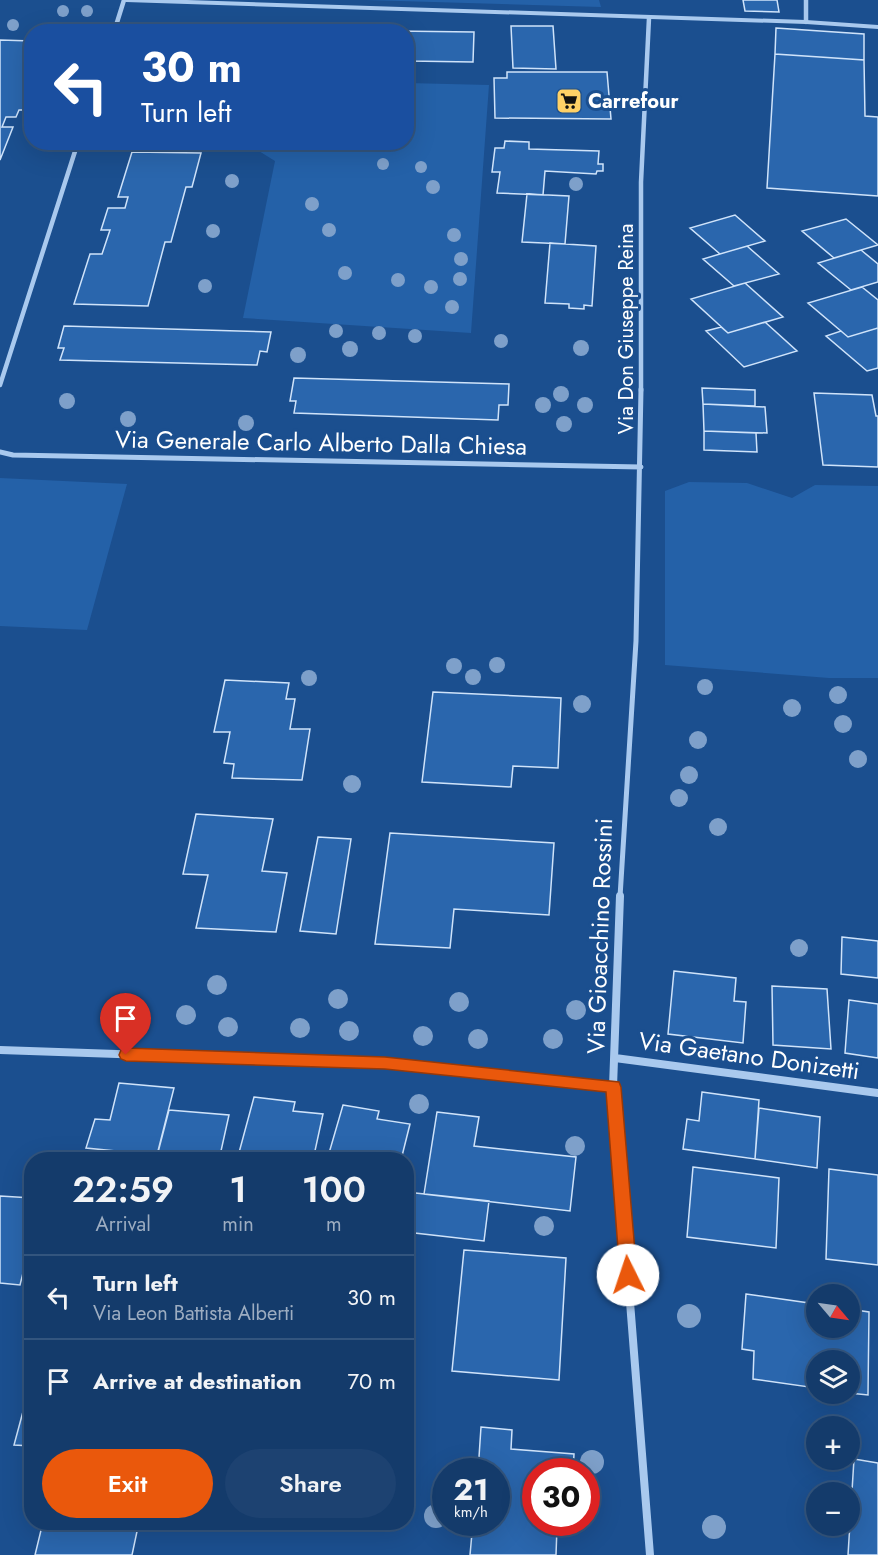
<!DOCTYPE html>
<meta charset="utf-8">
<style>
:root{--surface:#143b6b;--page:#1d4271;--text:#f1f3f6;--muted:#9dadc1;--line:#33557e;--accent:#ea580c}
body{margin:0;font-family:Jost,sans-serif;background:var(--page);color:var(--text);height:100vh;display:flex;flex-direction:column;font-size:22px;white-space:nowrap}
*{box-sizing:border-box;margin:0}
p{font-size:20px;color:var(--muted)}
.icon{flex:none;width:33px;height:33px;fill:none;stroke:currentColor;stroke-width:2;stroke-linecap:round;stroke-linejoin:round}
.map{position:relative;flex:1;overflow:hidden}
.drawer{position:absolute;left:24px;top:1152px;width:390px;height:378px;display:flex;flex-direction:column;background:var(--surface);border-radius:24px;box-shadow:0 6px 24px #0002,0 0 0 2px var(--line)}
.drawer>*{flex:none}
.guide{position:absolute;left:24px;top:24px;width:390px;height:126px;border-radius:24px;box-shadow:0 6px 24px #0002,0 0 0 2px var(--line);background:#1a4fa0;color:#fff;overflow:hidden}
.needle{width:39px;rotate:119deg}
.controls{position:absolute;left:806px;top:1284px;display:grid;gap:12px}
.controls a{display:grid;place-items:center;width:54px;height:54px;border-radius:50%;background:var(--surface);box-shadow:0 6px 24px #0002,0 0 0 2px var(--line);font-size:30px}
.speed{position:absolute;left:432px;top:1458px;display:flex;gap:12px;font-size:30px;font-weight:700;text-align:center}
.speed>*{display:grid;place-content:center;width:78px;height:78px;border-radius:50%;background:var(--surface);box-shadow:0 6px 24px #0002,0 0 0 2px var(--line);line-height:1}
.speed small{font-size:15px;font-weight:400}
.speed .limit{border:9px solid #d22;background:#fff;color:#111}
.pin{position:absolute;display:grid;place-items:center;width:51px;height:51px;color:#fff;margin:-62px -26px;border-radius:50% 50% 50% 0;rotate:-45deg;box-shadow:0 0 6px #0007}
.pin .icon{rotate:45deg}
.me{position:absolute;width:66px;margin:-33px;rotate:356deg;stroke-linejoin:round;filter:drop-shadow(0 0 4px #0008)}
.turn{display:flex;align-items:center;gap:21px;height:126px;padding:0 18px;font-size:27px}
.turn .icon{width:78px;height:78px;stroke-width:2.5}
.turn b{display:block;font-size:42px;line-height:51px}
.eta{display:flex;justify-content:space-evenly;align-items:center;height:102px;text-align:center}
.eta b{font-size:36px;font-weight:600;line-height:42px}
.button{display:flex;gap:12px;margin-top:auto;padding:12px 18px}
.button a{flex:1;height:69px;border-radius:36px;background:var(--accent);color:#fff;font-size:24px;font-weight:600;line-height:69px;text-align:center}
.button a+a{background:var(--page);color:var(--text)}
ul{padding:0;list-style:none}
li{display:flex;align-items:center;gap:18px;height:84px;padding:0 18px;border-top:2px solid var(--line)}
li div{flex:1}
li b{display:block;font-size:22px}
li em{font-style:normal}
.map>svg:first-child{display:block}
</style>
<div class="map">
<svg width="878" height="1555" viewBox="0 0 878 1555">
<rect width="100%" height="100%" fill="#1b4f8f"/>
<path fill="#2461a8" d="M365,0H599L601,7Z
M407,83L489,85L471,333L243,318L275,161L246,143L406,142Z
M0,478L127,484L87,630L0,626Z
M689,482L747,483L792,498L815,485L878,486V678H829L665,665V491Z"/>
<path fill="#2a66ad" stroke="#cfe3fa" stroke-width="1.5" d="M743,0H777L779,12L745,11Z
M221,25L297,26L296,31H336V27L374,28V32H219Z
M511,26H553L556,69L513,68Z
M776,28L864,34V60L775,54Z
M394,31L474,32L473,62L409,61L410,59H406V32Z
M0,40L32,41V79L27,88L32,89V99L27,110H19L16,117H6L2,127H13L0,160Z
M775,54L864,60L865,116L878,117V196L767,188Z
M507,72H607L611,119L495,118L494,78H507Z
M505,141L529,142V149L599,151L598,164H603V171H597L596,174L545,171L543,195L497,193L500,172H492L495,148H504Z
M132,152L201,153L192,187H186L171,242H165L148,306L74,304L90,254H102L110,230H101L108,208H125L128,197H118Z
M527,194L569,196L565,244L522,242Z
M735,215L765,241L720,254L690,228Z
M846,219L878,245L834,258L802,231Z
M550,243L596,246L592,306L584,305V309L569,308V304L545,303Z
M747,246L779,274L734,286L703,259Z
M861,250L878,264V282L851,290L818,263Z
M745,283L783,317L728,333L691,299Z
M862,287L878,300V328L848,337L808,303Z
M765,322L797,351L744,367L706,331L721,327L728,333Z
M64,326L271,332L267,352L260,351L257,365L60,360L64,348H58Z
M878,328V368L867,371L826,336L841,331L848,337Z
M294,378L509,384L508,405H499L498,420L294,413L296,401H290Z
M702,388L755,390V406L703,404Z
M814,393L872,395L876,416H878V467L823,465Z
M703,404L765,407L767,433L704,431Z
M704,431L756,433L757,452L704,450Z
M225,680L289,683L286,699H295L290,729H310L302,780L232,778L234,764L224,763L230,732H214Z
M433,692L561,698L558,768L513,766L511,787L422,782Z
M196,814L273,819L262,871L287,873L276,932L196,928L208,875L183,874Z
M390,833L554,843L549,915L454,909L450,948L375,944Z
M318,837L351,839L336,934L300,931Z
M842,937L878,941V978L841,974Z
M674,971L736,978L734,1001L746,1002L743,1043L668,1034Z
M772,986L827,989L831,1049L773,1045Z
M849,1000L878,1004V1058L845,1053Z
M119,1083L174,1088L157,1155L86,1148L95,1119L110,1120Z
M702,1092L759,1100L755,1159L683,1149L687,1119L699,1121Z
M254,1097L295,1102L293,1111L323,1114L313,1160H237Z
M343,1105L379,1111L377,1119L410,1124L401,1160H327Z
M759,1108L820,1117L817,1168L755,1159Z
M169,1110L229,1115L219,1160H156Z
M437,1112L479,1117L474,1146L576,1157L570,1211L424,1194Z
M693,1167L779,1178L776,1248L687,1237Z
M829,1169L878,1175V1265L826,1259Z
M406,1192L489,1201L484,1241L406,1232Z
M0,1196L32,1198V1237L20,1285L0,1283Z
M464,1250L566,1258L559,1380L452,1371Z
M746,1294L816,1304V1328H849V1309L869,1312L868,1395L849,1393V1360H816V1388L753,1379L754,1351L742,1349Z
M32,1378V1446L14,1445Z
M481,1427L512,1430L511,1449L574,1454L573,1472H536V1522H570V1527H557L556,1555H470L473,1522H496V1472H478Z
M854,1459L878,1463V1555H848Z
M43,1522H139L132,1555H35Z"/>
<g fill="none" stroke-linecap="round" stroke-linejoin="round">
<path stroke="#a9c9ee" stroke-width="4.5" d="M806,0V22
M114,32L124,0
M0,385L78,142
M641,391V182L649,18"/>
<path stroke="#a9c9ee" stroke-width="5" d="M0,452L13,455L641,467
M620,897L636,641L641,389"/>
<path stroke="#a9c9ee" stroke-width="8" d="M620,896L613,1087L650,1555
M0,1050L385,1063L613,1087
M615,1058L878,1093"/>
<path fill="#a9c9ee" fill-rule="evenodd" d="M123,0H187L806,20L878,25V29L806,24L126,2Z"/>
</g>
<g fill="#7ea0ca">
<circle cx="63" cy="11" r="6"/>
<circle cx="87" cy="11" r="6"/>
<circle cx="13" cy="25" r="6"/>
<circle cx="383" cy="164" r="6"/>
<circle cx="421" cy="167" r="6"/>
<circle cx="232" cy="181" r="7"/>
<circle cx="576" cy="184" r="7"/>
<circle cx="433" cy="187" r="7"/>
<circle cx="312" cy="204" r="7"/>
<circle cx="329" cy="230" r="7"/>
<circle cx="213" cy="231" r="7"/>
<circle cx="454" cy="235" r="7"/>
<circle cx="461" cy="259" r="7"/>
<circle cx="345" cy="273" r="7"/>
<circle cx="460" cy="279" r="7"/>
<circle cx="398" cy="280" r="7"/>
<circle cx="205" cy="286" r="7"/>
<circle cx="431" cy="287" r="7"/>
<circle cx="452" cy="307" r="7"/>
<circle cx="336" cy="331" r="7"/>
<circle cx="379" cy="333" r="7"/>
<circle cx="415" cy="336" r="7"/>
<circle cx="501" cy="341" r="7"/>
<circle cx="581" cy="348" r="8"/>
<circle cx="350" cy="349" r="8"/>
<circle cx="298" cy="355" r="8"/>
<circle cx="561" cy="394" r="8"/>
<circle cx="67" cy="401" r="8"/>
<circle cx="543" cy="405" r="8"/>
<circle cx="585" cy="405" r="8"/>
<circle cx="128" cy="419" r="8"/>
<circle cx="246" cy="423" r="8"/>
<circle cx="564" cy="424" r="8"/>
<circle cx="497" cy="665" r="8"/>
<circle cx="454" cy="666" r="8"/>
<circle cx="473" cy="677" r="8"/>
<circle cx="309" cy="678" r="8"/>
<circle cx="705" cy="687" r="8"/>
<circle cx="838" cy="695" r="9"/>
<circle cx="582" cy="704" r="9"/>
<circle cx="792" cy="708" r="9"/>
<circle cx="843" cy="724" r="9"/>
<circle cx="698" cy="740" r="9"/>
<circle cx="858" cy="759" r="9"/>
<circle cx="689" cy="775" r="9"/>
<circle cx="352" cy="784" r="9"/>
<circle cx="679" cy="798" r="9"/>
<circle cx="718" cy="827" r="9"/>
<circle cx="799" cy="948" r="9"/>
<circle cx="217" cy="985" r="10"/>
<circle cx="338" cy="999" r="10"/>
<circle cx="459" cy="1002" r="10"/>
<circle cx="576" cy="1010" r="10"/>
<circle cx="186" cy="1015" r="10"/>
<circle cx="228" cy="1027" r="10"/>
<circle cx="300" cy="1028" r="10"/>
<circle cx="349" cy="1031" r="10"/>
<circle cx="423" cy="1036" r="10"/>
<circle cx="478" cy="1039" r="10"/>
<circle cx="553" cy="1039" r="10"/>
<circle cx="419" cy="1104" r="10"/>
<circle cx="575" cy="1146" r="10"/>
<circle cx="544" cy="1226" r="10"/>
<circle cx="689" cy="1316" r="12"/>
<circle cx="592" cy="1462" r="12"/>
<circle cx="436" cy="1516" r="12"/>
<circle cx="714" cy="1527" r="12"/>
</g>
<path fill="#ea580c" stroke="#983908" stroke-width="1.5" d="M126,1048L385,1057L619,1082L621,1087L637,1275L634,1281L628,1283L622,1281L620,1275L606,1092L385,1069L126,1061L121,1059L119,1055L121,1050Z"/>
<defs>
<g id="supermarket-square" transform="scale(1.35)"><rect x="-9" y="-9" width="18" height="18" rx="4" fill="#ffd166" stroke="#1b4f8f"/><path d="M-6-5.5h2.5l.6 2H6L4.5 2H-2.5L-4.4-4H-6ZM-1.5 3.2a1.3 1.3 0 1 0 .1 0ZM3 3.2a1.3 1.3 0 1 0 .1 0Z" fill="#111"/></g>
</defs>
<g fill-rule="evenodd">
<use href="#supermarket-square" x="569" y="101"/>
</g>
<g text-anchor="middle" stroke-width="6" stroke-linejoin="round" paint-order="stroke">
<g font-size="20" font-weight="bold" fill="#fff" stroke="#1b4f8f" text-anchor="start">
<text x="588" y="108">Carrefour</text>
</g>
<g font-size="20" fill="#fff" stroke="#1b4f8f">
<text transform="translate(626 329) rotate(-90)" y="7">Via Don Giuseppe Reina</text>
</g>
<g font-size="24" fill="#fff" stroke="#1b4f8f">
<text transform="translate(321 443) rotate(1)" y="8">Via Generale Carlo Alberto Dalla Chiesa</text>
<text transform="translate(600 936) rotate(-88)" y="8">Via Gioacchino Rossini</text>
<text transform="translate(749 1056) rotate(8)" y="8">Via Gaetano Donizetti</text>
</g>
</g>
</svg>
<div class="controls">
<a><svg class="needle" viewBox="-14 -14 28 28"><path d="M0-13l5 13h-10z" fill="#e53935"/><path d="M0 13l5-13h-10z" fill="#9dadc1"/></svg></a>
<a><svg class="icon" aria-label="layers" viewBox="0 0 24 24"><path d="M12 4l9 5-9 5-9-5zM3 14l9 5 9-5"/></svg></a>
<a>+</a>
<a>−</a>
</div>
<div class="speed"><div>21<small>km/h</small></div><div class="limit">30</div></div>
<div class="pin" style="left:126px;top:1055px;background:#d93025"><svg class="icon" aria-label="arrive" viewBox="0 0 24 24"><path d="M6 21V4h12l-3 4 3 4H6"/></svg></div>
<svg class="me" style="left:628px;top:1275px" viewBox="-20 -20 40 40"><circle r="19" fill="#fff"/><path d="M0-13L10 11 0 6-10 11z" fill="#ea580c"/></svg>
<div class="guide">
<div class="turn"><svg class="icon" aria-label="left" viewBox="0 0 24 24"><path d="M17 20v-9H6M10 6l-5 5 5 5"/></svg><div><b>30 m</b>Turn left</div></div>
</div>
<section class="drawer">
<div class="eta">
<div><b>22:59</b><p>Arrival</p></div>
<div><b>1</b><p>min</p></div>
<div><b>100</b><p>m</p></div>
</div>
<ul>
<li><svg class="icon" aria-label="left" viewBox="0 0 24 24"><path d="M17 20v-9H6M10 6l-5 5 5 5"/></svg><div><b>Turn left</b><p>Via Leon Battista Alberti</p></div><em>30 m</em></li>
<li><svg class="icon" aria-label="arrive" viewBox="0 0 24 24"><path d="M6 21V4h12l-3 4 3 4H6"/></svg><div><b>Arrive at destination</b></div><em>70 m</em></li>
</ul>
<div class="button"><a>Exit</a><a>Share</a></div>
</section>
</div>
